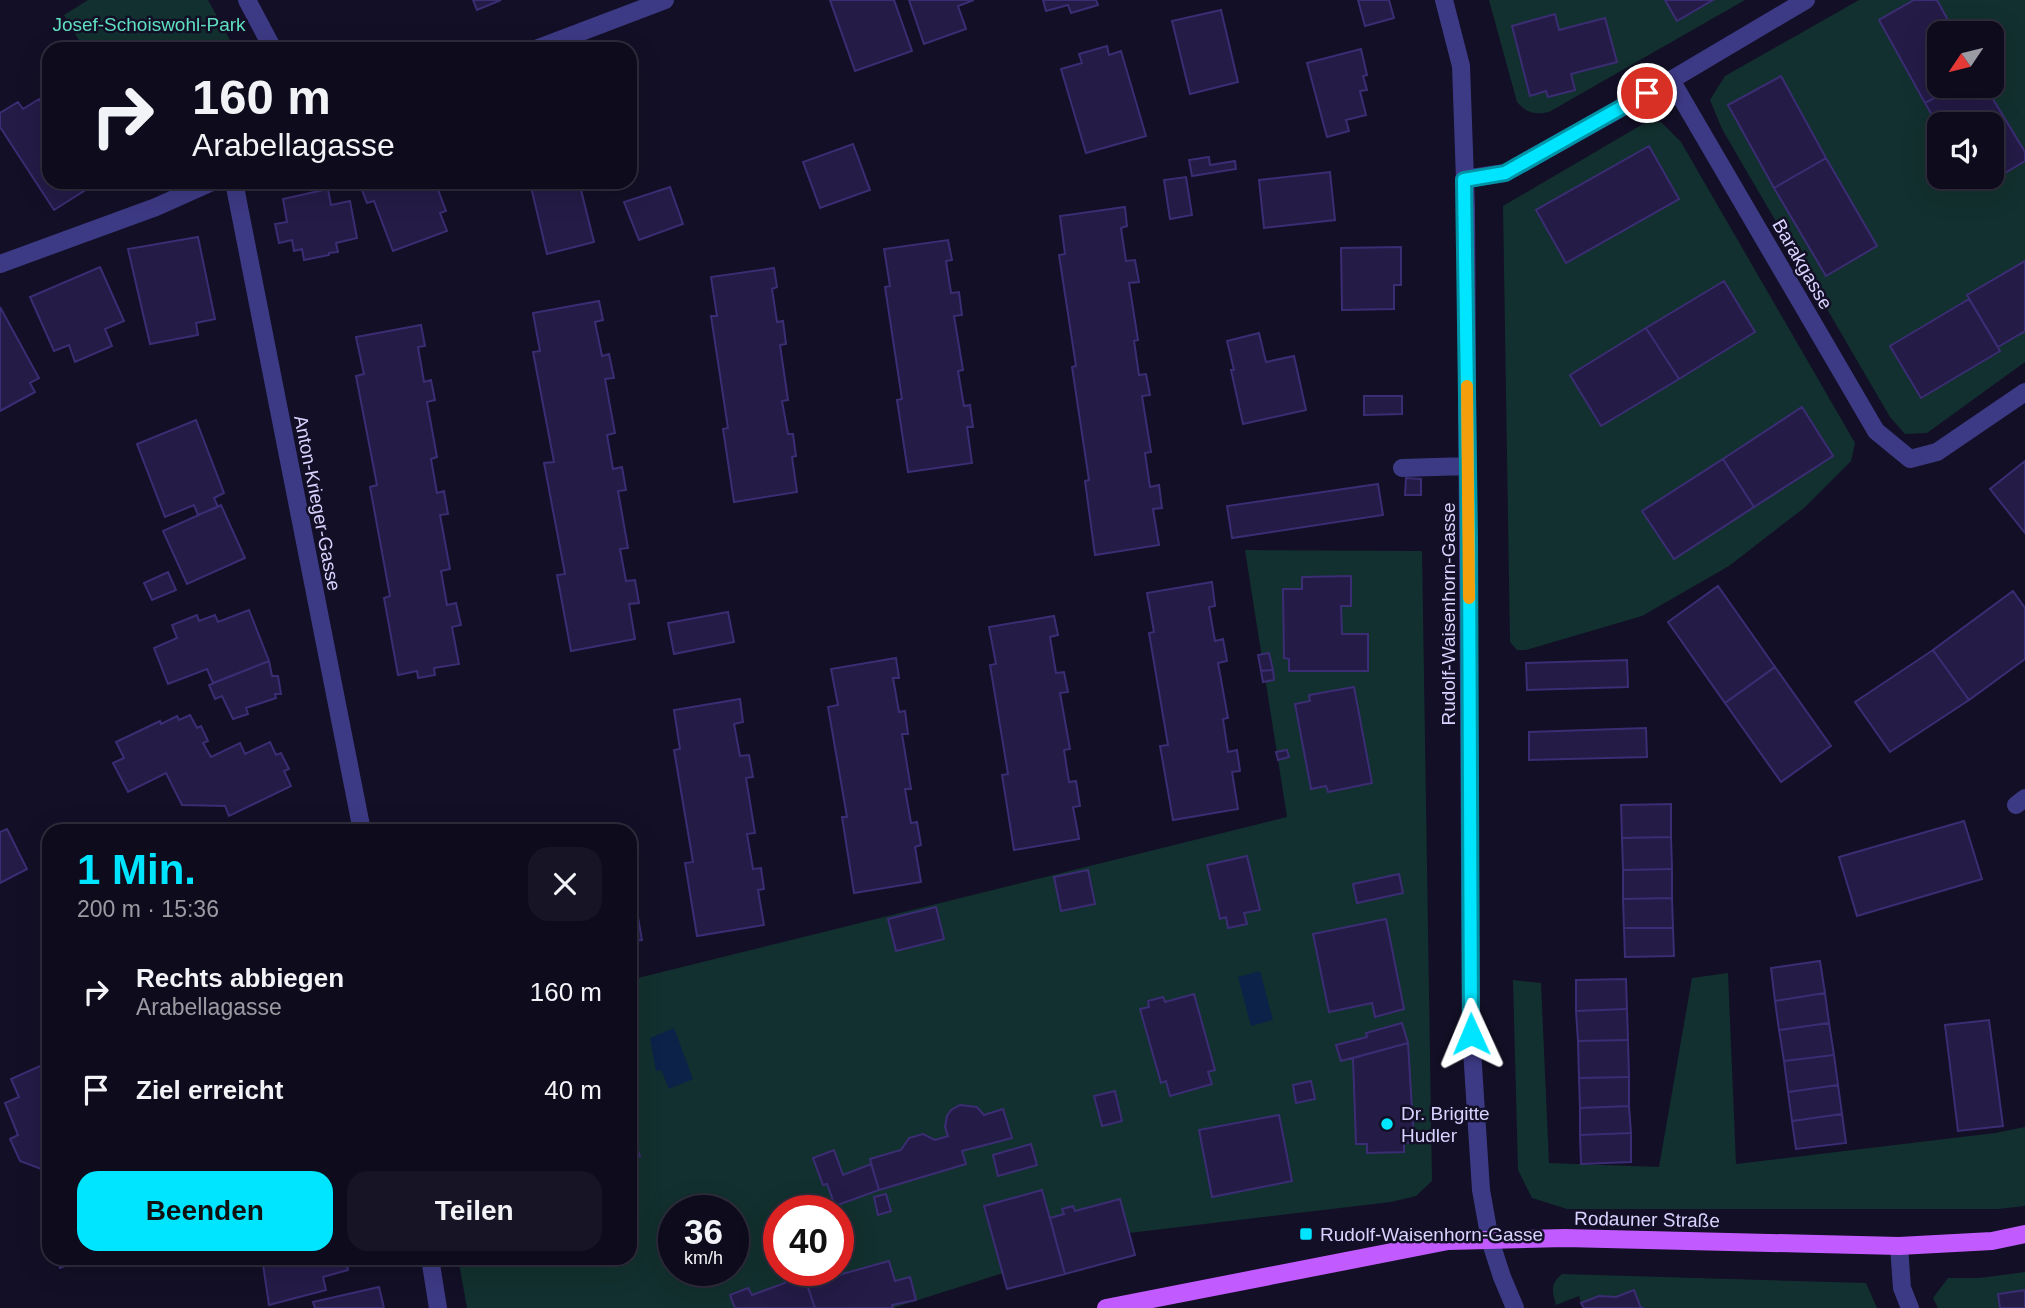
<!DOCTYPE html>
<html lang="de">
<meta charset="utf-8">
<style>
:root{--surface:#0e0b1c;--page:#171425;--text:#f1f3f6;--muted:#9b9ba3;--line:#2e2b3b;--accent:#00e5ff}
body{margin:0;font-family:Arial,sans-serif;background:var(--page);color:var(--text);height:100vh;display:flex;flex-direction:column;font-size:26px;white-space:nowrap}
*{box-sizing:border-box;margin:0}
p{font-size:23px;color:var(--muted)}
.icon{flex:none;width:38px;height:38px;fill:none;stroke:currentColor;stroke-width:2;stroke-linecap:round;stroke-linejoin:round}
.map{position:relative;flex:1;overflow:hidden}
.details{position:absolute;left:42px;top:824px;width:595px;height:441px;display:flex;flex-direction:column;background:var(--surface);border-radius:21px;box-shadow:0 7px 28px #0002,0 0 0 2px var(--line)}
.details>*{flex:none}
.hud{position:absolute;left:42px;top:42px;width:595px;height:147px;border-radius:21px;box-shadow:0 7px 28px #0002,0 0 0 2px var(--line);background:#0e0b1c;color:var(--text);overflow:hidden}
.needle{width:46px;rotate:235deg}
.tools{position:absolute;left:1927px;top:21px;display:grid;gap:14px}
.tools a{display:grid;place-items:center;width:77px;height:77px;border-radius:14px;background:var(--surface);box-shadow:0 7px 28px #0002,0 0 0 2px var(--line);font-size:35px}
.speed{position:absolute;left:658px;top:1195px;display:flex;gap:14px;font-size:35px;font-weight:700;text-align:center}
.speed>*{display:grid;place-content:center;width:91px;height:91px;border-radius:50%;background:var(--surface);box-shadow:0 7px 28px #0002,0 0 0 2px var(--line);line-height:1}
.speed small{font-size:18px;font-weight:400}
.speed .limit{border:10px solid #d22;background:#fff;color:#111}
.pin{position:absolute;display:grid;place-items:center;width:60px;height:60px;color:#fff;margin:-30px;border:4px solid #fff;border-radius:50%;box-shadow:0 2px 7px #0007}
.me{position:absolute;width:77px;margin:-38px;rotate:359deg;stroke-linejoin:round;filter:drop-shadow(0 0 5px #0008)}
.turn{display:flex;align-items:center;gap:24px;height:147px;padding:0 35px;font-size:32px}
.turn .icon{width:91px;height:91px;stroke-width:2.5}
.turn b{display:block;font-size:49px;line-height:60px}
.round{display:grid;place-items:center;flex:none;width:74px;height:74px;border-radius:21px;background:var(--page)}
.overview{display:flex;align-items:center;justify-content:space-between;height:119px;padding:0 35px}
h1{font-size:42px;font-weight:600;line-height:52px;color:var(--accent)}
.action{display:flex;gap:14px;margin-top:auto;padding:14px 35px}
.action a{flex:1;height:80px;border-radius:21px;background:var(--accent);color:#111;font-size:28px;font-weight:600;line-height:80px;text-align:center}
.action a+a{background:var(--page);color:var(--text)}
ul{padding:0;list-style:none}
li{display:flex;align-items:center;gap:21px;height:98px;padding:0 35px}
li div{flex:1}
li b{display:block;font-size:26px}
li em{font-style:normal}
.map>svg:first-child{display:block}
</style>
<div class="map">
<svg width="2025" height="1308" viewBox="0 0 2025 1308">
<rect width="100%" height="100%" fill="#130f26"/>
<path fill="#12302f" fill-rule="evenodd" d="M88,0H208L235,49H84L64,15Z
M1489,0H1745L1549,112C1534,115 1527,113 1517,102Z
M1859,0H2025V362L1927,433L1905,434L1890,417L1722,129L1710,100L1725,76ZM1939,33H1992V86H1939ZM1939,124H1992V177H1939Z
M1648,121L1661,122L1681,142L1855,443L1851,461L1804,508L1729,566L1642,616L1526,650H1517L1510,642L1503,206Z
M1245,550L1422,551L1432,1181L1416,1196L1391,1202L1129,1233L893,1308H467L458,1258H630V980L1287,817ZM674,1211H733V1270H674ZM779,1211H838V1270H779Z
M1728,973L1736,1164L1995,1133L2025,1127V1206L1998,1209H1567L1532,1198L1518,1170L1513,980L1541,983L1549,1163L1659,1167L1692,978Z
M2025,1272V1308H1938L1933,1298L1948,1278H1979Z
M1562,1274L1866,1283L1877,1308H1641L1633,1290L1616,1297L1599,1296L1581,1303L1579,1296L1556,1305C1552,1291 1550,1284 1562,1274Z"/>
<path fill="#0c2248" d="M1260,971L1273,1020L1251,1026L1238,977Z
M674,1028L693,1079L669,1089L661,1070L656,1071L650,1038Z"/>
<path fill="#241b47" stroke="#3b2d73" stroke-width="2" d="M473,0H501L477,10Z
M830,0H894L912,51L855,71Z
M909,0H974L958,6L966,29L924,44Z
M1043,0H1096L1098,5L1071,13L1068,5L1046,11Z
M1358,0H1389L1394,18L1365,26Z
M1665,0H1713L1677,21Z
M1914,0H1937L1955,33H1939V86H1956L1925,103L1879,20Z
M1221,10L1238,82L1190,94L1172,21Z
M1555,14L1559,30L1605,18L1617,62L1571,74L1575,90L1548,97L1546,91L1530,96L1512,26Z
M1107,46L1109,55L1121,51L1146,136L1086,153L1061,69L1082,63L1079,54Z
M1361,49L1367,75L1363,76L1367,90L1360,91L1366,115L1346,120L1349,131L1327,137L1307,63Z
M1781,76L1826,158L1774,188L1728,105Z
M1956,86H1985L2025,152V161L1976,190L1968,177H1992V124H1939V127L1925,103Z
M39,99L49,114V182H93L95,184L54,210L0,127V113L18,102L23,109Z
M853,144L870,190L820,208L803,162Z
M1649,146L1679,199L1566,263L1536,210Z
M1209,157L1210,165L1235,161L1236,169L1192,176L1189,160Z
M1826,158L1877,246L1826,276L1774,188Z
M1330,172L1335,220L1264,228L1259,180Z
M1186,177L1192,215L1170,219L1164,180Z
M359,182H435L446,211L440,213L447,231L393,251L374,201L367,203Z
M553,182H579L594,242L547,254L531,187Z
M670,187L683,224L639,240L624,202Z
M328,189L331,205L350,201L357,238L336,243L338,252L329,253V255L304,260L302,249L294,251L292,240L279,243L275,224L287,222L283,199Z
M1125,207L1127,226L1121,228L1126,261L1135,260L1139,282L1129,283L1138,340L1134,341L1139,375L1146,374L1150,395L1142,396L1151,452L1145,453L1150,487L1159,485L1162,508L1153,509L1159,545L1095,555L1085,481L1089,480L1072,367L1076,366L1059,255L1065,254L1060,216Z
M198,237L215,319L196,323L198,335L150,344L128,249Z
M948,240L952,260L946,261L951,293L959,292L962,315L954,316L963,370L958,371L964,406L970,405L973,427H967L972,463L908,472L897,400L902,399L885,287L890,286L884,249Z
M1401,247V285H1394V309L1342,310L1341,248Z
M2025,261V331L1998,347L1967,295Z
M100,267L124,321L105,329L112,346L75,362L69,345L54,351L30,297Z
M774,268L777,287L772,289L777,322L783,321L786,344L780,345L788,400L782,401L788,434H793L796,456L792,457L797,492L734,502L723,429L728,428L711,316H717L711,277Z
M1724,281L1755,332L1679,379L1646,328Z
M1969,299L2000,351L1921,398L1890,346Z
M599,301L603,320L595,322L602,356L609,354L614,378L605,379L615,433L607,435L613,469L622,467L626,490L618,491L628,548L620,549L626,581L635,580L639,603L629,604L635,639L571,651L557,575L565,574L544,463L554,462L533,352L540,351L533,313Z
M0,307L39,378L30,383L35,392L0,411Z
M421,325L425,346L418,347L424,382L431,380L435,400L427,402L437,457L431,459L437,493L444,491L448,514L440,515L450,569L441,571L447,605L456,603L461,625L452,627L459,664L434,668L435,675L418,678L417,671L398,675L384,598L390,596L388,585L370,487L377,485L356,376L364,374L356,337Z
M1646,328L1679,379L1601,426L1570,375Z
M1259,333L1266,362L1294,356L1306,410L1243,424L1231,370H1234L1227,341Z
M1364,396H1402V414L1364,415Z
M1802,407L1833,456L1754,507L1723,459Z
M196,420L224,493L214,498L218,507L198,515L194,505L165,517L137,444Z
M1723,459L1754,507L1674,559L1642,511Z
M2025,461V533L1990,489Z
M1406,478L1421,479V495H1405Z
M1378,484L1383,515L1232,538L1227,506Z
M221,505L245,558L187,584L163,531Z
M168,572L176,590L152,600L144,583Z
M1351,576V606H1341L1342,634H1368V671H1289V659L1284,658L1283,589H1302V577Z
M1212,582L1215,606L1209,607L1215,641L1223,639L1227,661L1218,663L1228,718L1223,719L1228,752L1237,750L1240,771L1232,772L1238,809L1173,820L1160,746L1168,745L1149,633L1154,632L1147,593Z
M1718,586L1775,667L1725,703L1668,622Z
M2013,591L2025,608V659L1969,700L1933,650Z
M249,610L269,661L213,683L207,669L168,684L154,648L177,638L172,625L197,615L199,621L215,615L218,622Z
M728,612L734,642L674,654L668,623Z
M1054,616L1058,635L1050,637L1056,673L1064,672L1068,692L1060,693L1070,749L1064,750L1069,782L1076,781L1080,806L1073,807L1079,839L1014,850L1002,775L1008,774L990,665L996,664L989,627Z
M1933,650L1969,700L1890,752L1855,702Z
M1269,653L1273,670L1261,671L1258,655Z
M896,658L899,678H893L899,712L905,711L908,734H902L911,789H905L911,823L917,822L921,845L915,847L921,882L854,893L842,817H847L828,707L838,705L831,669Z
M1627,660L1628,687L1527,690L1526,663Z
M269,661L272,676H278L281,694H275L276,698L246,708L248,714L233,719L222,696L215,699L209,685Z
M1775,667L1831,746L1781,782L1725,703Z
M1273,670L1274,680L1263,682L1261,671Z
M1354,687L1372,783L1328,792L1326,786L1311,789L1295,704L1310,701L1309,695Z
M740,699L743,722L734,724L740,756L749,755L753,777L746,778L755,833L747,834L753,869L761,868L764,889L758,890L764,925L697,936L685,863L693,862L674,750L680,749L674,710Z
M190,715L197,728L201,726L208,741L203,743L211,757L240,743L245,754L270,742L276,755L281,753L289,769L284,771L291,786L229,816L225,806L182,805L166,773L128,792L113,763L124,758L116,742L160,721L161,724L177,716L179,720Z
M1646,728L1647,757L1529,760V732Z
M1287,750L1289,757L1278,760L1276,752Z
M1671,804V837L1622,838L1621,805Z
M1964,821L1982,879L1857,916L1839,857Z
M7,829L27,869L0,883V832Z
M1671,837L1672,869L1623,870L1622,838Z
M1247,856L1260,910L1244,913L1247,924L1228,928L1226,917L1220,919L1207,865Z
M1672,869V898L1623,899V870Z
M1088,870L1095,904L1061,911L1054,877Z
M630,872L642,940L630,942Z
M1399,874L1403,893L1357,903L1353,884Z
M1672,898L1673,928H1624L1623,899Z
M936,907L944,939L896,951L888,919Z
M1386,919L1404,1009L1375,1017L1372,1003L1329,1012L1313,934Z
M1624,928H1673L1674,956L1625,957Z
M1820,961L1825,993L1775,1001L1771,968Z
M1626,979L1627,1009L1576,1011V980Z
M1825,993L1829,1023L1779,1030L1775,1001Z
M1194,994L1215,1070L1208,1072L1212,1084L1170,1096L1166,1081L1161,1083L1140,1009L1149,1007L1148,1001L1163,997L1165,1002Z
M1627,1009L1628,1040L1578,1041L1576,1011Z
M1989,1020L2003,1126L1958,1131L1945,1025Z
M1402,1023L1408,1043L1341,1061L1336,1045L1367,1037L1366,1033Z
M1829,1023L1834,1055L1784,1061L1779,1030Z
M1628,1040L1629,1077L1579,1078L1578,1041Z
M1408,1043L1414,1142L1404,1143V1152L1367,1153V1144H1356L1353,1058Z
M1834,1055L1838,1085L1788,1092L1784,1061Z
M49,1062V1166L41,1169L20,1161L10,1139L18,1135L5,1103L19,1097L11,1079Z
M1629,1077V1106L1580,1108L1579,1078Z
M1311,1081L1315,1099L1296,1103L1293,1085Z
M1838,1085L1842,1114L1792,1121L1788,1092Z
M1115,1091L1122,1121L1102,1126L1094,1096Z
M960,1105L977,1107L984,1115L1003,1109L1012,1138L962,1151L966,1164L879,1190L870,1159L901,1150L909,1138L923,1134L935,1140L948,1136L945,1127L947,1116L951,1110Z
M1629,1106L1631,1133L1580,1135V1108Z
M1842,1114L1846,1143L1796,1149L1792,1121Z
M1279,1115L1292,1181L1212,1197L1199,1130Z
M630,1130L640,1156L630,1160Z
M1631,1133V1162L1581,1164L1580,1135Z
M1031,1144L1037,1165L998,1176L993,1155Z
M834,1150L843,1175L871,1164L879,1190L835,1206L827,1184L823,1185L813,1158Z
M1042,1190L1065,1274L1007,1289L984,1206Z
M886,1194L891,1211L878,1215L874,1197Z
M1120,1199L1135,1255L1065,1274L1050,1218L1064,1214L1062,1209L1073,1206L1075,1211Z
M57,1258H87L60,1268Z
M262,1258H345L348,1270L323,1277L326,1290L269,1305Z
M889,1261L895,1281L910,1277L916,1300L892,1305L893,1308H815L802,1270H821L824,1279Z
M781,1270H802L815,1308H735L730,1295L748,1288L752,1295L785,1283Z
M379,1287L384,1308H315L313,1302Z
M1634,1290L1641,1308H1644H1584L1581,1303L1599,1296L1616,1297Z
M2025,1290V1308H2000L1998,1294Z"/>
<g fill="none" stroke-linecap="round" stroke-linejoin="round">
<path stroke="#3d3a85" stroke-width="18" d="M247,0L273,49
M1444,0L1461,66L1466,208L1471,1034L1481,1190L1490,1240L1502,1277L1515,1308
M536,49L665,0
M1671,80L1876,431L1910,459L1937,452L2025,392
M1464,179L1505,173L1671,80L1806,0
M234,182L362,831
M0,264L156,207L212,182
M1402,468L1468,466
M2016,805L2025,798
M1899,1246L1902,1288L1910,1308
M430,1258L438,1308"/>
<path stroke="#c25bff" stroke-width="18" d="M1106,1308L1448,1241L1565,1238L1899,1246L1992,1241L2025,1234"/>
</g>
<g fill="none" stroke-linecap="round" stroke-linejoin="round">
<g stroke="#0095a6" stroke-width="18">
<path id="route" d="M1471,1034L1469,539L1464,180L1505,173L1647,93"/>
</g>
<use href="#route" stroke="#00e5ff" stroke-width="12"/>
<path stroke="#f59e0b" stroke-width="12" d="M1467,386L1469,598"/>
</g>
<g fill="#00e5ff" stroke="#130f26" stroke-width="2.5">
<circle cx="1387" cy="1124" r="7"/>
<rect x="1299" y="1227" width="14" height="14" rx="3.5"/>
</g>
<g text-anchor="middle" stroke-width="5" stroke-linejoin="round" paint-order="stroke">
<g font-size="19" fill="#5fe0c0" stroke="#130f26">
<text x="149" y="31">Josef-Schoiswohl-Park</text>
</g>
<g font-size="19" fill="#d9d4ff" stroke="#130f26">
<text transform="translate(1803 264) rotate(60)" y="7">Barakgasse</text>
<text transform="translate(318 503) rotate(79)" y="7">Anton-Krieger-Gasse</text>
<text transform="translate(1448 614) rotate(-90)" y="7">Rudolf-Waisenhorn-Gasse</text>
<text transform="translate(1647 1219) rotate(1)" y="7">Rodauner Straße</text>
</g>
<g font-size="19" fill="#d9d4ff" stroke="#130f26" text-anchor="start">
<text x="1401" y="1120">Dr. Brigitte<tspan x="1401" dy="22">Hudler</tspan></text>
<text x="1320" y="1241">Rudolf-Waisenhorn-Gasse</text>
</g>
</g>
</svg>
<div class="tools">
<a><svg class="needle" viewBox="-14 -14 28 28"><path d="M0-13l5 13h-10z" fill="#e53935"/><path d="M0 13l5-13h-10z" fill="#9b9ba3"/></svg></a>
<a><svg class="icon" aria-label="sound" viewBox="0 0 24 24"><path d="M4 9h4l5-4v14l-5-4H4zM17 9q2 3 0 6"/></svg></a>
</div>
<div class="speed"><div>36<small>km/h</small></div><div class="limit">40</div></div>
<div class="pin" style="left:1647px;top:93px;background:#d93025"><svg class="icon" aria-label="arrive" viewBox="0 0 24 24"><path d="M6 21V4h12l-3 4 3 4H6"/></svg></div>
<svg class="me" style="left:1471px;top:1034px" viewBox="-20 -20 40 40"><path d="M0-17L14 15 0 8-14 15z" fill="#00e5ff" stroke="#fff" stroke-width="4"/></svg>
<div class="hud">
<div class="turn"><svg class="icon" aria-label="right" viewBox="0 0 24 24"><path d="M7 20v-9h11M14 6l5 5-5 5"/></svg><div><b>160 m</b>Arabellagasse</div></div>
</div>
<section class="details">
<div class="overview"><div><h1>1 Min.</h1><p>200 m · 15:36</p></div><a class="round"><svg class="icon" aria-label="close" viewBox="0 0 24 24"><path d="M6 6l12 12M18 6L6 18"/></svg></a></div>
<ul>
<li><svg class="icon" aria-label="right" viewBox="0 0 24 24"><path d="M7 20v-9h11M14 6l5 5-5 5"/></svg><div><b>Rechts abbiegen</b><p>Arabellagasse</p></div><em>160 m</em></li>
<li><svg class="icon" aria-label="arrive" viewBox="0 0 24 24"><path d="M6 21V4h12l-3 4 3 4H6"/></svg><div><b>Ziel erreicht</b></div><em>40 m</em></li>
</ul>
<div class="action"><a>Beenden</a><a>Teilen</a></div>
</section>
</div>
